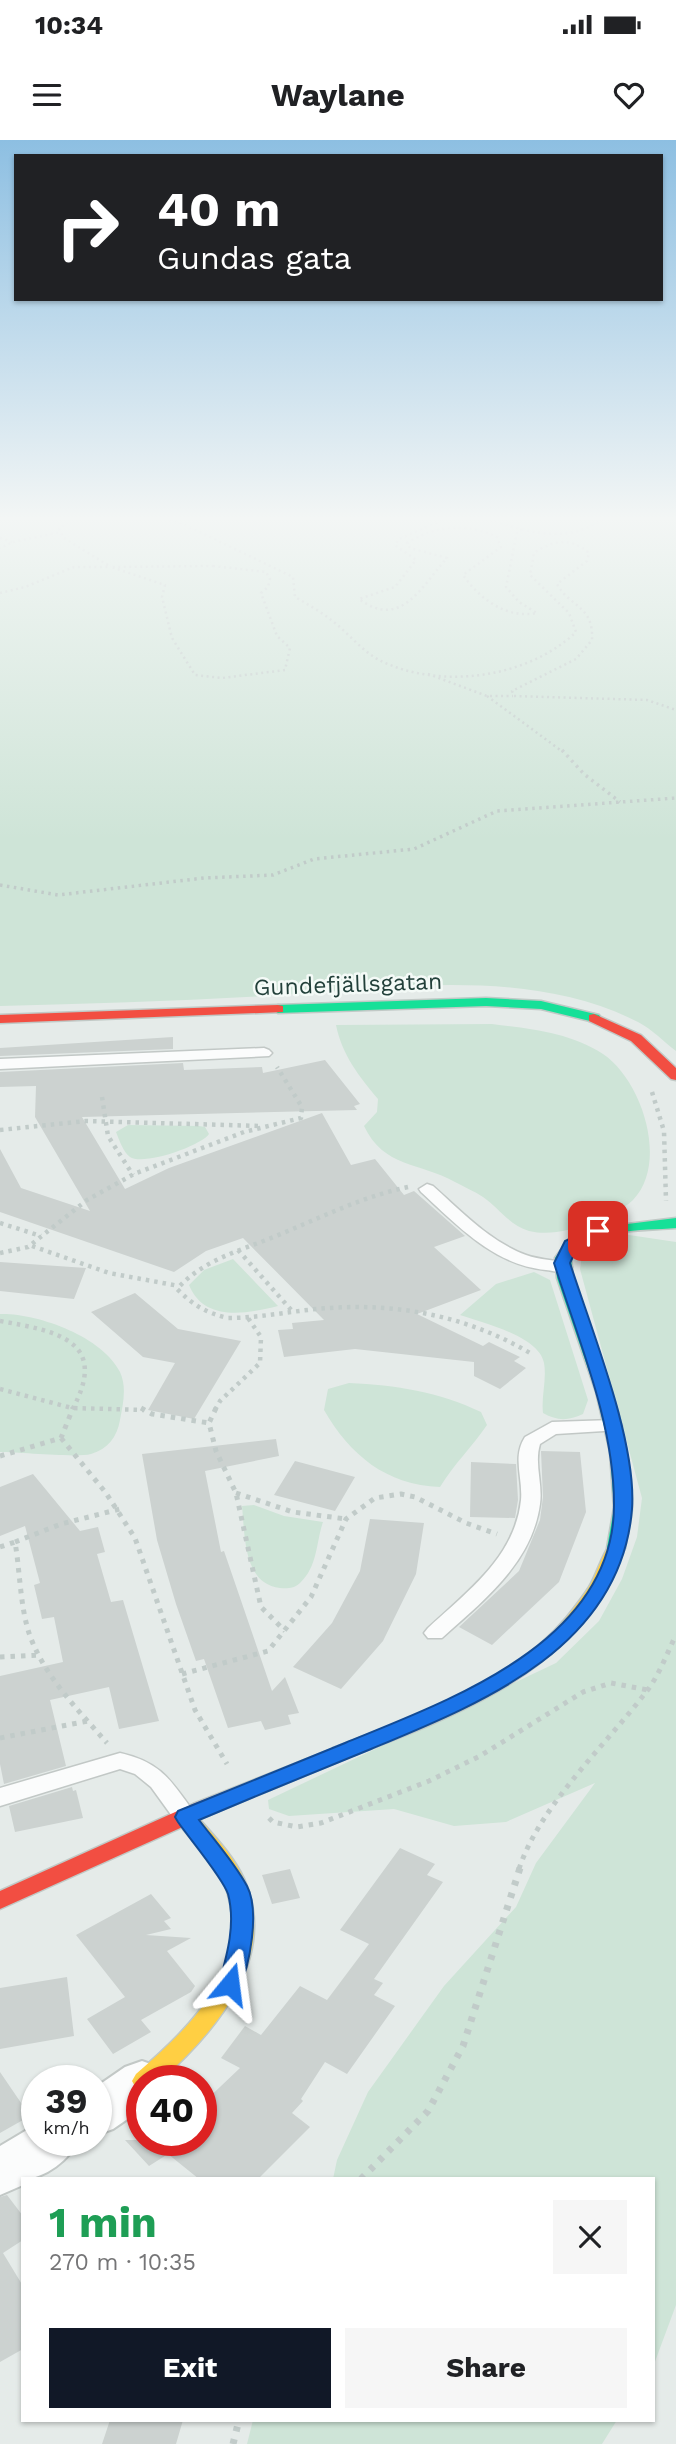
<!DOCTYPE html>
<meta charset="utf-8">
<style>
:root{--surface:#fff;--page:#f6f6f6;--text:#202124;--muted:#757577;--accent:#111827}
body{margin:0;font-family:"Work Sans",sans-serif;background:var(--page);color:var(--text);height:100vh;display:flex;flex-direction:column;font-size:26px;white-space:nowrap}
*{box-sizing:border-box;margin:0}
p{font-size:23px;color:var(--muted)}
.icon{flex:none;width:38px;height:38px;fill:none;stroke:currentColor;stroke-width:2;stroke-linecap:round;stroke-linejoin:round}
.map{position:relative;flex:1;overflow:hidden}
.sheet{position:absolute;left:21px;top:2037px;width:634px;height:245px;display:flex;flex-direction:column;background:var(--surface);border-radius:0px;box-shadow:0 2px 5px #0004}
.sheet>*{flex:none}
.guide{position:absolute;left:14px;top:14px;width:649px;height:147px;border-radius:0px;box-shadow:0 2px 5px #0004;background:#202124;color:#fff;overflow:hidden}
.speed{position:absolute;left:21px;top:1925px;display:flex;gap:14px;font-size:35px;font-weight:700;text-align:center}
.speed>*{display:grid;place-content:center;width:91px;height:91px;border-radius:50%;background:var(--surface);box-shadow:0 2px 5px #0004;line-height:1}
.speed small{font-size:18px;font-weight:400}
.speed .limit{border:10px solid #d22;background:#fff;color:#111}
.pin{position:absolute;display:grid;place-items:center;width:60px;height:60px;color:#fff;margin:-30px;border-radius:14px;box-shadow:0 4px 10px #0006}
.me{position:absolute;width:77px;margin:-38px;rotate:16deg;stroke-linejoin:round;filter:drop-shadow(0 0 5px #0008)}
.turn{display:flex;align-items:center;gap:24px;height:147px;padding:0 28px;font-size:32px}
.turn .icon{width:91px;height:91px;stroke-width:2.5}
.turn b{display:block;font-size:49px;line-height:60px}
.round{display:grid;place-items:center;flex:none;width:74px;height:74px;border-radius:0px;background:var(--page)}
.summary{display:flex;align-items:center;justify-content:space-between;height:119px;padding:0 28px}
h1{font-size:42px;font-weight:700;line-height:52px;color:#1e9e55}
.action{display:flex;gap:14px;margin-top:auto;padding:14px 28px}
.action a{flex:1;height:80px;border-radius:0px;background:var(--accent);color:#fff;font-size:28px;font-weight:700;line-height:80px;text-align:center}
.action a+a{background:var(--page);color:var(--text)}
.status{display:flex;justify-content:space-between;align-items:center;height:49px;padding:0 35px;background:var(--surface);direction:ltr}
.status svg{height:19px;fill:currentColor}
header{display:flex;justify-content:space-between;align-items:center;height:91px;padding:0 28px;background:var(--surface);font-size:32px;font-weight:700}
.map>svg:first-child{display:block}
</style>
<div class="status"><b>10:34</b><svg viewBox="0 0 49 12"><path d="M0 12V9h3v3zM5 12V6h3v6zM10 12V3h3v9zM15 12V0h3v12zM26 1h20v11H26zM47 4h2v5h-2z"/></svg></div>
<header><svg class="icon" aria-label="menu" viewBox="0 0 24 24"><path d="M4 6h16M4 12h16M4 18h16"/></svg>Waylane<svg class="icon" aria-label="heart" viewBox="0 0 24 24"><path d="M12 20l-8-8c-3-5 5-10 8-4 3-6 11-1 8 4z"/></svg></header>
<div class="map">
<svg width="676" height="2304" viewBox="0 0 676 2304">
<rect width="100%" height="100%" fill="#e5ebe9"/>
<path fill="#cee4d7" d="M0,378H676V911C664,902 652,889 638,882C525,825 387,849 266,856C177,861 89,864 0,866Z
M492,884C531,889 569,892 603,914C642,940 669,1023 633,1060C624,1070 603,1076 591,1082C571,1090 550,1096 529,1091C509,1085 499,1068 483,1057C474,1051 464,1047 455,1042C419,1022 384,1028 364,986L377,972L378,959C359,936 342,915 336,885Z
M128,985L199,986L205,987L209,994C201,1006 143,1026 130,1017C123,1012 119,999 116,992Z
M629,1095L676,1102V2165L653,2227V2039H333L337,2020L368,1952L444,1846L516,1767L536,1723L595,1643L506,1682L454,1686L394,1669L289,1676L269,1669L268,1660L556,1523L599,1481L622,1439L637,1397L642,1358L580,1129L582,1115C597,1103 610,1098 629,1095Z
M233,1119L278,1166C246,1174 204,1182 189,1145L204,1130Z
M534,1132L550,1140L588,1260L583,1274C568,1281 557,1281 543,1273C541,1257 547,1239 544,1223C539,1196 483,1183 460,1175L496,1144Z
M0,1174C38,1173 103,1197 120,1232C127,1247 123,1264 120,1280C117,1297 108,1309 91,1314C76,1318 20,1312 0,1312Z
M349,1243C396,1245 439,1252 481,1272L487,1285C472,1307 454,1324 440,1347C386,1345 350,1315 324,1270L328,1249Z
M254,1365L284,1376L323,1382C316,1402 318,1426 300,1443C295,1448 287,1449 280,1448C243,1444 245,1395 242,1366Z
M253,2280H617L602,2304H247Z"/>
<path fill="#ccd2d0" d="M173,897V909L0,916V908Z
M325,920L360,964L354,966L357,970L82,977L125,1049L169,1028L322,973L351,1025L375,1019L404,1055L414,1051L465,1096L434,1107L481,1150L417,1174L483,1206L489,1202L520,1217L514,1221L526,1228L500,1249L474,1236V1222L355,1209L284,1217L278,1190L293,1189L292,1183L324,1180L243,1098L206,1111L174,1132L0,1072V1009L21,1048L90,1071L35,977L36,946L0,947V932L183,923L184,930L262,927L263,933Z
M0,1122L86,1128L74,1159L0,1151Z
M135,1153L178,1189L241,1201L194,1279L148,1270L175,1223L143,1217L91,1172Z
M276,1299L279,1316L205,1331L221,1412L224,1411L272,1551L285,1537L299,1573L288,1575L291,1584L265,1590L261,1581L228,1588L204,1519L196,1521L176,1464L157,1400L142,1314Z
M541,1311L580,1312L586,1372L559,1442L492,1505L459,1487L519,1431L540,1380L543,1357Z
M295,1321L355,1337L335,1371L274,1355Z
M471,1322L516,1324L518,1360L515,1378L470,1377Z
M33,1334L80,1391L98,1387L105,1412L97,1414L111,1462L123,1460L159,1581L119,1589L109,1547L50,1560L66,1626L4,1644L0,1624V1536L63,1522L54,1477L42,1479L34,1445L40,1443L25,1386L0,1396V1347Z
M370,1379L424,1383L416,1434L383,1501L341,1549L293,1527L332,1483L360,1431Z
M72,1647L73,1651L76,1650L83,1678L15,1692L9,1666Z
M400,1708L435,1724L427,1735L443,1742L374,1839L383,1843L374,1855L395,1866L347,1934L325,1922L301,1959L303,1961L292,1973L310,1987L258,2039H199L168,2014L149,2026L125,2000H201V1965L240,1928L221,1918L245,1886L261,1895L300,1846L327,1860L369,1804L340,1790Z
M290,1729L300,1758L272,1764L262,1735Z
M151,1754L171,1778L164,1781L171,1789L146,1795L191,1798L167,1811L195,1846L191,1852L141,1880L151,1892L113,1914L87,1879L125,1857L76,1795Z
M67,1837L74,1896L0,1909V1848Z
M0,1932L30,1976L0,1993Z
M7,2055L23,2076V2100L3,2113L23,2146V2209L0,2222V2057Z
M110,2280H183L176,2304H102Z"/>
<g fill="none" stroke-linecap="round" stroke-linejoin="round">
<g stroke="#c2c8c6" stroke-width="3">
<path id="lane" d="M264,908L269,910L272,913L269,916L0,929V919Z
M427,1044L433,1046C461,1071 489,1101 526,1115C540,1120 555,1120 569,1123L572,1127C565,1135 556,1131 546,1130C494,1125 458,1086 421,1052L419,1049Z
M613,1280L620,1282L622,1286L620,1290L556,1294L540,1304C534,1324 543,1344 540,1364C532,1423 484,1460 442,1498H428L424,1493L428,1488C467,1452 515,1417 521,1360C523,1338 512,1317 525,1297L552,1282Z
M120,1613C160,1622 170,1639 193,1671L196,1677L193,1683L185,1686L177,1683L151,1647L135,1634L120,1629L0,1666V1648Z"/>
</g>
<g stroke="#c2c8c6" stroke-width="4">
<path id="street" d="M142,1921L159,1927L166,1941H142V1969L113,1989L96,1995V1947L125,1927Z
M37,1984V2000H79C70,2019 45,2039 23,2039V2045L0,2055V2006Z"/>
</g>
<g stroke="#c1c9c6" stroke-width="3">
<path id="fast" d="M486,858L541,861L599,875L601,878L594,882L541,869L486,866L278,873L271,869L278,865Z
M676,1078V1088C641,1091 592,1087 571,1118L573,1138C598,1212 631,1287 632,1366C632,1379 627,1394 625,1408L622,1412H610L607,1408L614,1368L610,1312L596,1252L557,1138L555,1118L569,1099L595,1088Z"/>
</g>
<g stroke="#c1c9c6" stroke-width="3">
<path id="slow" d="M616,1402L622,1404L625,1408C619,1422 613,1439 605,1452C549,1543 442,1581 347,1618L340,1620L333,1618L330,1613L333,1608C411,1578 511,1544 566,1478C574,1468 582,1458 589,1447C597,1434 601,1417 610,1404Z
M185,1669L192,1671C211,1693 232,1713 244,1739C279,1818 216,1891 160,1941H142V1950L136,1948L132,1941L136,1934C193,1885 257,1823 223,1740C213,1715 187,1700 175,1677L178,1671Z"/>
</g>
<g stroke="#c1c9c6" stroke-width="3">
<path id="jam" d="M278,865L283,866V872L0,883V875Z
M594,874L641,895L676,928V940L671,939L631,901L589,881V875Z
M340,1606L347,1608L350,1613L347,1618L207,1676L0,1769V1751L193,1664Z"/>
</g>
<path stroke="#c1cbc9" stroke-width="2.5" stroke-dasharray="2 3.5" stroke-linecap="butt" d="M72,378L59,389L64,398L111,427
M158,378L183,384L293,437L295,457C309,465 323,473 335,483C350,495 363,512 381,521C441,550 528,538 576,492L569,473L530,435L534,413C553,400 571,397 589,413L587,421L557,444C569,467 594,465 592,500L576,519L512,551L514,556L647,560L676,570
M447,378L399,399L395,405L416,420L395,447L359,459C401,490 421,447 447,418L410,408L407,403C435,385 467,383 497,397L501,407L463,435C480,459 506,479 537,473L519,462L506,447L517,392L523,389
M485,378C512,388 549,399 578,391C589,388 598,381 609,378
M0,398L13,402L0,408
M13,402L60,392
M213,426L266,432L270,439L268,447L261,453L277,496L290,508L285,530L222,538L195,535L172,498L162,457L165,445L111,427Z
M0,453L25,447L74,427H111
M428,534L487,556H513
M487,556L563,612"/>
<path stroke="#c1cbc9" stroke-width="3.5" stroke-dasharray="2.5 4.5" stroke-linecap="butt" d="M562,610L584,634L620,662
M0,745L58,755L204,738L273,735L314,719L414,709L497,671L676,658"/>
<path stroke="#c1cbc9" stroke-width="4.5" stroke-dasharray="3.5 5" stroke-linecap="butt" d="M652,952L664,991L666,1061
M102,957L108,996L133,1035
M0,990L86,981L261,986
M408,1047C361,1057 320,1078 276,1096C240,1111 204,1119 177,1149C193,1165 206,1173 228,1178C262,1178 295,1170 329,1168C400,1163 469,1177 530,1213
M0,1083L41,1096
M32,1106L109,1133L179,1146
M238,1110L293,1172
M0,1113L28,1107L87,1060L134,1034L244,992L301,978L302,967L277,927
M0,1181C57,1191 110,1201 72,1270
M0,1249L72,1268L144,1270
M215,1270L220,1261L260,1223L261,1197L248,1178"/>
<path stroke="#c1cbc9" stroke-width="5" stroke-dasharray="4.5 6" stroke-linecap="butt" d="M141,1268L152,1274L209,1283
M216,1268L209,1283L216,1311L236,1353L261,1467L285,1491
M61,1298L106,1353L135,1398L195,1570L227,1624
M0,1316L61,1298L73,1268
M236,1353L293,1372L346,1379
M15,1402L61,1384L120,1369
M0,1407L15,1402C20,1431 20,1465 29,1493C43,1535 79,1571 107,1603
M0,1517L39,1515
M182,1534L268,1511L311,1457L346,1379L375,1358L401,1354L415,1357L466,1383L497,1394
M0,1598L88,1581
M269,1678L273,1682L297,1687L321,1683L429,1641L480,1616L583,1552L611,1543L648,1550
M519,1729C540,1665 606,1605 646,1552C659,1536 667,1513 676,1495"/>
<path stroke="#c1cbc9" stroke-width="7" stroke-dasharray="5 8" stroke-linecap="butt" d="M361,2039L428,1971L463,1906L520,1728
M233,2304L239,2280"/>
<use href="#lane" fill="#fbfcfc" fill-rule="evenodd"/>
<use href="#street" fill="#fbfcfc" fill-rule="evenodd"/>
<use href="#fast" fill="#16e098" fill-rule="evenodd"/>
<use href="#slow" fill="#ffcf43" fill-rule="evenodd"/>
<use href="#jam" fill="#f24e42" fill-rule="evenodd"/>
</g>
<linearGradient id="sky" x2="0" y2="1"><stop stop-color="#8dbfe2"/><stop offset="0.54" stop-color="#f3f6f5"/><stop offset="1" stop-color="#f3f6f5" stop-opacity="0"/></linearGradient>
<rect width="676" height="700" fill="url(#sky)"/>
<path fill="#1a73e8" stroke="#114b97" stroke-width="2" d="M598,1086L604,1088V1094L577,1108L570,1123C591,1189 637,1301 632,1369C621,1508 482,1563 371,1609C314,1632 256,1656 199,1680C215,1701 234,1722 247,1746C260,1771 250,1826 238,1851L230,1854L222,1851L219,1844C227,1815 236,1784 228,1754C223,1738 189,1698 178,1682L175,1677L178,1671C234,1648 290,1625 345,1603C450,1560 615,1502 614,1364C614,1282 578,1200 554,1123L565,1101Z"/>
<g text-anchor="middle" stroke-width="5" stroke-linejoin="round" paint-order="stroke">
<g font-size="23" fill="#22403a" stroke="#f4faf7">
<text transform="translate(348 844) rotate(-2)" y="8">Gundefjällsgatan</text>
</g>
</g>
</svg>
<div class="speed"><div>39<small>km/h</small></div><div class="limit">40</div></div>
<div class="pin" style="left:598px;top:1091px;background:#d93025"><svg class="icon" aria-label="arrive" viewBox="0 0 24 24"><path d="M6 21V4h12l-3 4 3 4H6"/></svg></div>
<svg class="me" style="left:230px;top:1844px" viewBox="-20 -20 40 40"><path d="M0-17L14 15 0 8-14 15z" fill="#1a73e8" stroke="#fff" stroke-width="4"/></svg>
<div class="guide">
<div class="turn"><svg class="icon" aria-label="right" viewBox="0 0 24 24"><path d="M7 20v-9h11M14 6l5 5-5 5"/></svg><div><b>40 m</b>Gundas gata</div></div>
</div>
<section class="sheet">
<div class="summary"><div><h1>1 min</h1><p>270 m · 10:35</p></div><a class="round"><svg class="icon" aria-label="close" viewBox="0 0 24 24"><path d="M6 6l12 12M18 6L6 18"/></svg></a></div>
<div class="action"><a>Exit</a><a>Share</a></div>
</section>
</div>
